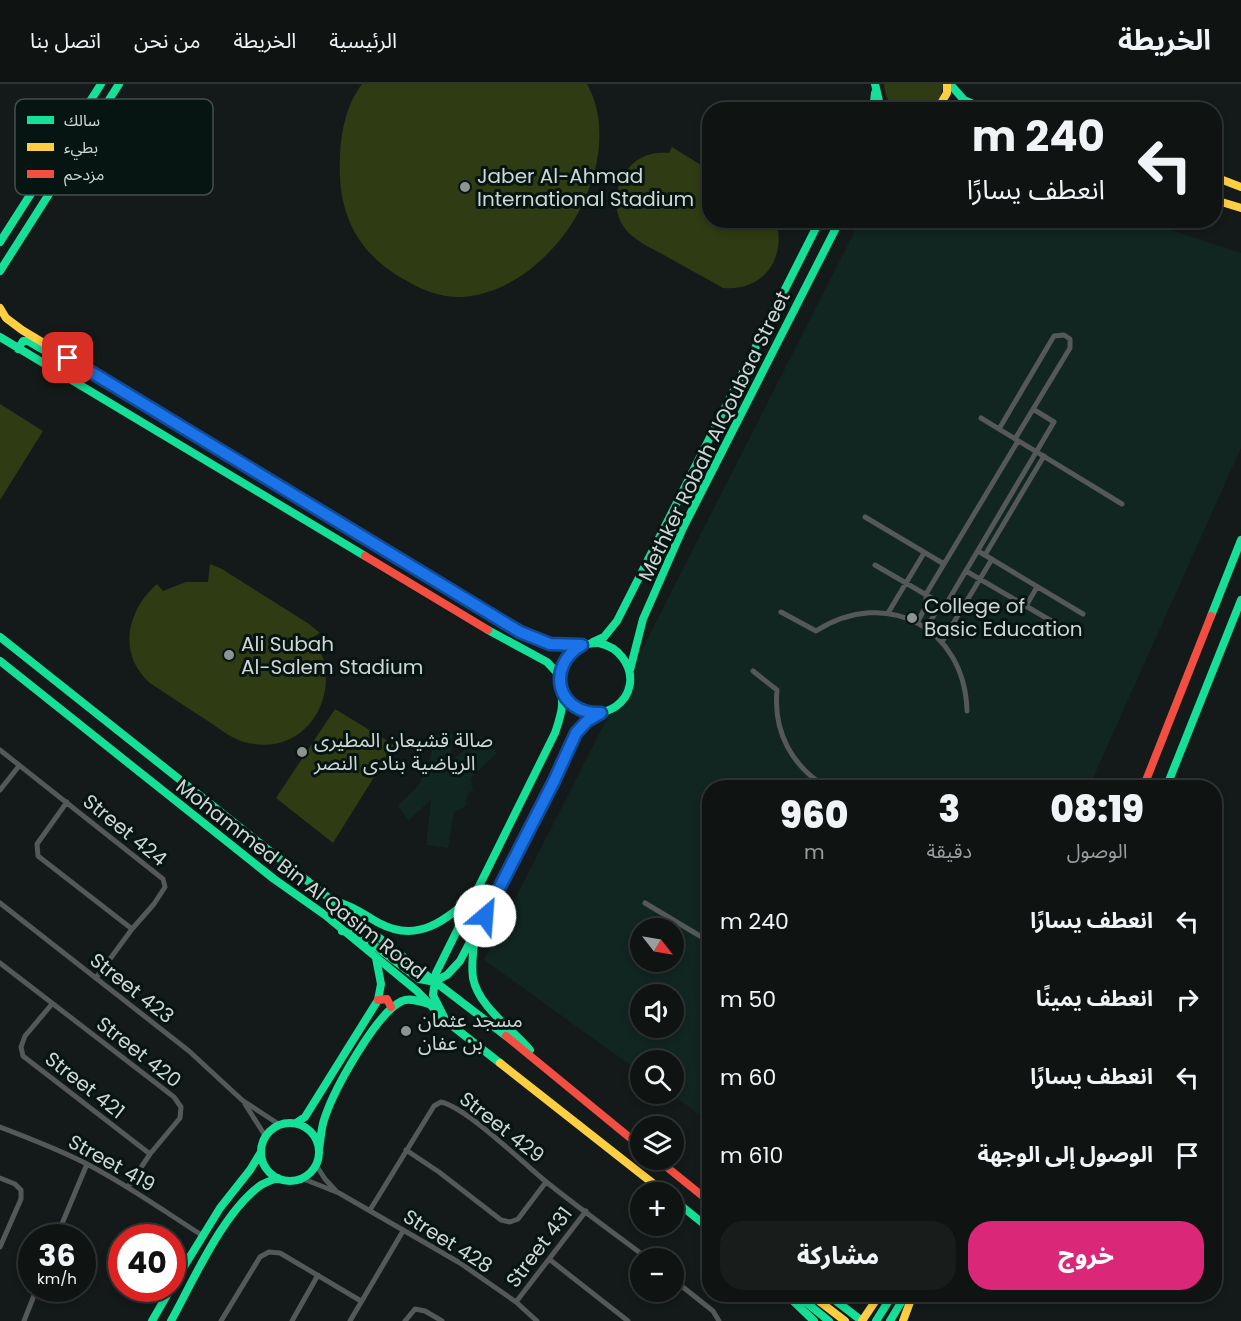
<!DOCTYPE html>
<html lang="ar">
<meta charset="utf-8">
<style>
:root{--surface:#0f1413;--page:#181d1c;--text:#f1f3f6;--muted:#9b9ea0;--line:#2f3333;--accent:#db2777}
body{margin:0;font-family:Poppins,"Noto Sans Arabic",sans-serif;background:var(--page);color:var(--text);direction:rtl;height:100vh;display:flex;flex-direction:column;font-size:22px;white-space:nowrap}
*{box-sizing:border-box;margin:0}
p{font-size:20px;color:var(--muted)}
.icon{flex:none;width:33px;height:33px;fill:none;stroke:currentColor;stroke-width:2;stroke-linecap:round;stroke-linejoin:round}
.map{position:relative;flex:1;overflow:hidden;direction:ltr}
.sheet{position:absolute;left:702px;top:696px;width:520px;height:522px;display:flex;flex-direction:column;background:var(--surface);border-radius:24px;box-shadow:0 3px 9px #0003,0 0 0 2px var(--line);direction:rtl}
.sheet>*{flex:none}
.guide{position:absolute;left:702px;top:18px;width:520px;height:126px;border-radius:24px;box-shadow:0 3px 9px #0003,0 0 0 2px var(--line);direction:rtl;background:#0f1413;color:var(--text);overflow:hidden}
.needle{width:39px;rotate:121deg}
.fabs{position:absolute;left:630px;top:834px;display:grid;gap:12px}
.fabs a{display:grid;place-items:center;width:54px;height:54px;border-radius:50%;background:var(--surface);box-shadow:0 3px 9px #0003,0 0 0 2px var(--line);font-size:30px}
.speed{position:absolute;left:18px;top:1140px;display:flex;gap:12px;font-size:30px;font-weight:700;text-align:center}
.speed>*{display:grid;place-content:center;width:78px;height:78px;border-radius:50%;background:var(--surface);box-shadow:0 3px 9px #0003,0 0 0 2px var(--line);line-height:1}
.speed small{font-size:15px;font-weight:400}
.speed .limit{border:9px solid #d22;background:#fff;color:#111}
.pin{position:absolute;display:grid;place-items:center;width:51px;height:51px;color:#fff;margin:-26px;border-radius:12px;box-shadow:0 3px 9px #0006}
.me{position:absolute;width:66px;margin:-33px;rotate:27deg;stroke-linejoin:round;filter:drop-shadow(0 0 4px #0008)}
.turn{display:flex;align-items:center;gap:21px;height:126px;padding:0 18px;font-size:27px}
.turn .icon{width:78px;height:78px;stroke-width:2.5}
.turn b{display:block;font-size:42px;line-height:51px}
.eta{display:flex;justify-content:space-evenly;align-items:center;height:102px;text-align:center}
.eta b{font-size:36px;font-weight:800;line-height:42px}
.primary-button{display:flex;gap:12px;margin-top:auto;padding:12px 18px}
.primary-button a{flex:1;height:69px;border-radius:24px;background:var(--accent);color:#fff;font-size:24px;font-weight:800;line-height:69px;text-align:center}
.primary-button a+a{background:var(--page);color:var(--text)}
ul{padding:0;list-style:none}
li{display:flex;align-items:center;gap:18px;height:78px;padding:0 18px}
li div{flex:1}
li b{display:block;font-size:22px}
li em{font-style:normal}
header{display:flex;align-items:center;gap:36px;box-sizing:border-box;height:84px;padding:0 30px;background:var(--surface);border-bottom:2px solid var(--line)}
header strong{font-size:28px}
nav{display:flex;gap:33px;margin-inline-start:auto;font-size:21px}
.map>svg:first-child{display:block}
</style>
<header>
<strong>الخريطة</strong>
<nav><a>الرئيسية</a><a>الخريطة</a><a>من نحن</a><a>اتصل بنا</a></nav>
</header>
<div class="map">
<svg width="1241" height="1237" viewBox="0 0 1241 1237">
<rect width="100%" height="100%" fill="#141a19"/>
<path fill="#112521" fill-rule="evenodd" d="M860,137H1144L1241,169V364L1089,703L710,704L709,1037L671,1010H674V976H640V988L484,876ZM640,844H674V878H640ZM640,910H674V944H640Z
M453,650L450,678L481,652L497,669L471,694L473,708L470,707L465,718L467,720L464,723L454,728L448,764L426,761L431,716L408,737L398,721L417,703L426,688L432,666L433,651Z"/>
<path fill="#2f3b12" d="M362,0H587C606,34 601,76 587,110C568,159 518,209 463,213C443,214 424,207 407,197C357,170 337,129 340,73C341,48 346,21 362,0Z
M884,0H943C942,11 938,19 929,25C906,25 886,30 884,0Z
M672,63L709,86L710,136L776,137C787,174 763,208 723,204C706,194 688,185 671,175C659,168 645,162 635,154C613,139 611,110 625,89C635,73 651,67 669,69Z
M0,320L43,347L0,416Z
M210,480L222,485L309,540L320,549L313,553C347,603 310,673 248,659C233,656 220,645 208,637C188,624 169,612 150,599C117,570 127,526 157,500L163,507L186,498H208Z
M335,625L394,661L333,759L276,714Z"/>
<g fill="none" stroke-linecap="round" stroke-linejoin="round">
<path stroke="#555858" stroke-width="5" d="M981,334L1122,420
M999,345L1054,252L1064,251L1070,255V264L1015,355
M865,433L944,480
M978,467L1083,530
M985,471L1044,372
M875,481L959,530
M966,487L1072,549
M1026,522L1037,503
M781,528L816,547C887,502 965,544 967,627
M888,529L924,469
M917,539L926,522V510L1018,357
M926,544L936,528L945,522L1054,338L1033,325
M942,558L992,475
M753,587L777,606C773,648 792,683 828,704
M0,666L163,795L165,803L154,820L132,845L96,894
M915,704L920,702
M0,706L19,682
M67,718L37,760L38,772L132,845
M0,819L189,967L242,1016L280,1041
M645,819L710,858
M0,879L174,1013L181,1023L180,1034L150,1070L128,1103
M52,920L25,952L21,963L23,972L150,1070
M245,1020L266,1053
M0,1043C29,1054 58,1065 85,1079C126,1100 164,1127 203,1152
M406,1066L439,1088L501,1136L510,1138L518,1135L546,1098
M316,1081L325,1095L337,1108
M0,1094L15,1100L21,1106V1115L0,1163
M301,1094L339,1109L460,1179L516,1218L537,1237
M370,1126L434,1022L441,1018C467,1024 521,1077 544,1096C577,1123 613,1148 647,1174
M56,1154L87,1080
M549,1175L628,1237
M674,1196L713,1227L719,1237
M516,1218L586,1127
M24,1237L37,1204
M221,1237L260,1173L269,1168L280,1169L361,1217
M292,1237L318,1191
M350,1237L403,1147
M405,1237L415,1225L425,1227L442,1237"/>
<path stroke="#16e098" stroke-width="8" d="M875,0L879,17L885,26
M950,0L964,16L987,26
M873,26L875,9
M0,158L101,0
M0,187L119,0
M0,253L365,472
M18,265L23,257H28L64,278
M173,337L520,548L550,560L582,561
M1211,532L1241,456
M488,546L547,578L560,592
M0,553L421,887L506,952
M593,558L604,553L617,537L820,136
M0,577L274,795L325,831L417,907L446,937L500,979
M630,586L643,535L683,444L840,136
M1166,704L1241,516
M341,819C355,823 366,832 379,839C418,860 446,836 475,810
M342,847L359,850L419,895L430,897L439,895L447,891L460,877L554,697L576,649L587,637L599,629
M475,852C473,866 471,880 473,894C478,922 512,945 530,966
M446,937L433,911L436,889L555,649C558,640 561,632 562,622C563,607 556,587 566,573C573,564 587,558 599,559C608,561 616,565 622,573C651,610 597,656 562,607
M296,1039L305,1033L378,916L381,900L376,874
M261 1068a29 29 0 1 1 58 0a29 29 0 1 1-58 0Z
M319,1065C321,1054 321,1043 325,1033C334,1006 376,929 402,917C410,913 421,918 429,920
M674,1116L710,1145
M172,1202L220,1124L250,1086L261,1068
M786,1210L814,1237
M796,1210L829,1237
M827,1210L862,1237
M152,1237L171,1204
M171,1237C193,1197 223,1128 261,1101C266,1098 272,1096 278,1094
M876,1237L893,1210
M890,1237L906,1210"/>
<path stroke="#ffcf43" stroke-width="8" d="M937,26L947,9V0
M1215,93L1241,103
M1215,116L1241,124
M0,224L6,234L22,246L173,337
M500,979L664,1108
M810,1210L845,1237
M862,1237L880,1210
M903,1237L913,1210"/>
<path stroke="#f24e42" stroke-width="8" d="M365,472L488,546
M1143,704L1211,532
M378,916L387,915L391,923
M506,952L640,1062
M658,1076L710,1118"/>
</g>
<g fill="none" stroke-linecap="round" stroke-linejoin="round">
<g stroke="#114b97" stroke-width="15">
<path id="route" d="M68,274L520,548L550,560L582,561C545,582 557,631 601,629L587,637L576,649L554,697L485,832"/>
</g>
<use href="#route" stroke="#1a73e8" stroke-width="10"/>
</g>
<g fill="#8d9593" stroke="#071512" stroke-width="2">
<circle cx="465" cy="103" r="6"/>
<circle cx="912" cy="534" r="6"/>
<circle cx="229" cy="571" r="6"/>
<circle cx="302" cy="668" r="6"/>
<circle cx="406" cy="947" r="6"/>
</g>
<g text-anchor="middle" stroke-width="6" stroke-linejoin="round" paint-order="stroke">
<g font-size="20" fill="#ced7d5" stroke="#071512" text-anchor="start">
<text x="477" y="99">Jaber Al-Ahmad<tspan x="477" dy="23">International Stadium</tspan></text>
<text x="924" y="529">College of<tspan x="924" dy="23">Basic Education</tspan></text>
<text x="241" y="567">Ali Subah<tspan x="241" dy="23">Al-Salem Stadium</tspan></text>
<text x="314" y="663">صالة قشيعان المطيرى<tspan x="314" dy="23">الرياضية بنادى النصر</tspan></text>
<text x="418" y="943">مسجد عثمان<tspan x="418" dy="23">بن عفان</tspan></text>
</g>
<g font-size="20" fill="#ced7d5" stroke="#071512">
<text transform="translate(714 352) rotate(-64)" y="7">Methker Robah AlQoubaa Street</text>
<text transform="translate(125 746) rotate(39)" y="7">Street 424</text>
<text transform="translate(301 795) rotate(38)" y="7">Mohammed Bin Al Qasim Road</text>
<text transform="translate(132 904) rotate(38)" y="7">Street 423</text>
<text transform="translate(139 968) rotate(38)" y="7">Street 420</text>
<text transform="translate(85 1001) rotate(38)" y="7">Street 421</text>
<text transform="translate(502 1043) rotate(38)" y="7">Street 429</text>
<text transform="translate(112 1079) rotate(29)" y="7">Street 419</text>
<text transform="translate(448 1157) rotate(32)" y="7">Street 428</text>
<text transform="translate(539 1163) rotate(-53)" y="7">Street 431</text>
</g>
</g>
<rect x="15" y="15" width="198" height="96" rx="9" fill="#071512" stroke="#434f4c" stroke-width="1.5"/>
<rect x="27" y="32" width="27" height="8" fill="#16e098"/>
<rect x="27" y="59" width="27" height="8" fill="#ffcf43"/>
<rect x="27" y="86" width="27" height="8" fill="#f24e42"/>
<g font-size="16" fill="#ced7d5">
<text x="64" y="42">سالك</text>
<text x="64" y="69">بطيء</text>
<text x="64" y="96">مزدحم</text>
</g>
</svg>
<div class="fabs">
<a><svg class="needle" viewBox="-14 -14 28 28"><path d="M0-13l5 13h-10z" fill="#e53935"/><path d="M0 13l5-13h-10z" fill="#9b9ea0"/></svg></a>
<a><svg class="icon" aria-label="sound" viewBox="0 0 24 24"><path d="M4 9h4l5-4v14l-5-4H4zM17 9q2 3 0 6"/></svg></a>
<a><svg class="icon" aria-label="search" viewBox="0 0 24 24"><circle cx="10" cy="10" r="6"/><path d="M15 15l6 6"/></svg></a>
<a><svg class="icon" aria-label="layers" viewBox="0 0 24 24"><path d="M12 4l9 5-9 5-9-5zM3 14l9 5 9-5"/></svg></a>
<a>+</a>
<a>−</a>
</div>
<div class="speed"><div>36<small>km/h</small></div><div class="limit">40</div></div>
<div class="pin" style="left:68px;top:274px;background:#d93025"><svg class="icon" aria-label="arrive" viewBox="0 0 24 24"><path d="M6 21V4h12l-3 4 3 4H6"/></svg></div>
<svg class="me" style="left:485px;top:832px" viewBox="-20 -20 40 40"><circle r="19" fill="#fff"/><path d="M0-13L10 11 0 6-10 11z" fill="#1a73e8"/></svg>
<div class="guide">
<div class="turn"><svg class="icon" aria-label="left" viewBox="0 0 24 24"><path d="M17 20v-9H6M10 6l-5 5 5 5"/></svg><div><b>240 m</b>انعطف يسارًا</div></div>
</div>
<section class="sheet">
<div class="eta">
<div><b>08:19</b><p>الوصول</p></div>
<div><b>3</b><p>دقيقة</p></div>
<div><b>960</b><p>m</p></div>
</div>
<ul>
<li><svg class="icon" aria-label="left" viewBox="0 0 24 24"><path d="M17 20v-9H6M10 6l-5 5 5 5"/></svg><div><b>انعطف يسارًا</b></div><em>240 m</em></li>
<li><svg class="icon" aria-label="right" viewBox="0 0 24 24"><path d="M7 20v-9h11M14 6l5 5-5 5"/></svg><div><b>انعطف يمينًا</b></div><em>50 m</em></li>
<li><svg class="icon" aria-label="left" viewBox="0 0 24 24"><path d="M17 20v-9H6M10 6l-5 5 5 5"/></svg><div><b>انعطف يسارًا</b></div><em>60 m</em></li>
<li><svg class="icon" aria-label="arrive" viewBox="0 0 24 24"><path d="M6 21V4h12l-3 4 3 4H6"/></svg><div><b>الوصول إلى الوجهة</b></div><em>610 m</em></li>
</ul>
<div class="primary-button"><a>خروج</a><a>مشاركة</a></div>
</section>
</div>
